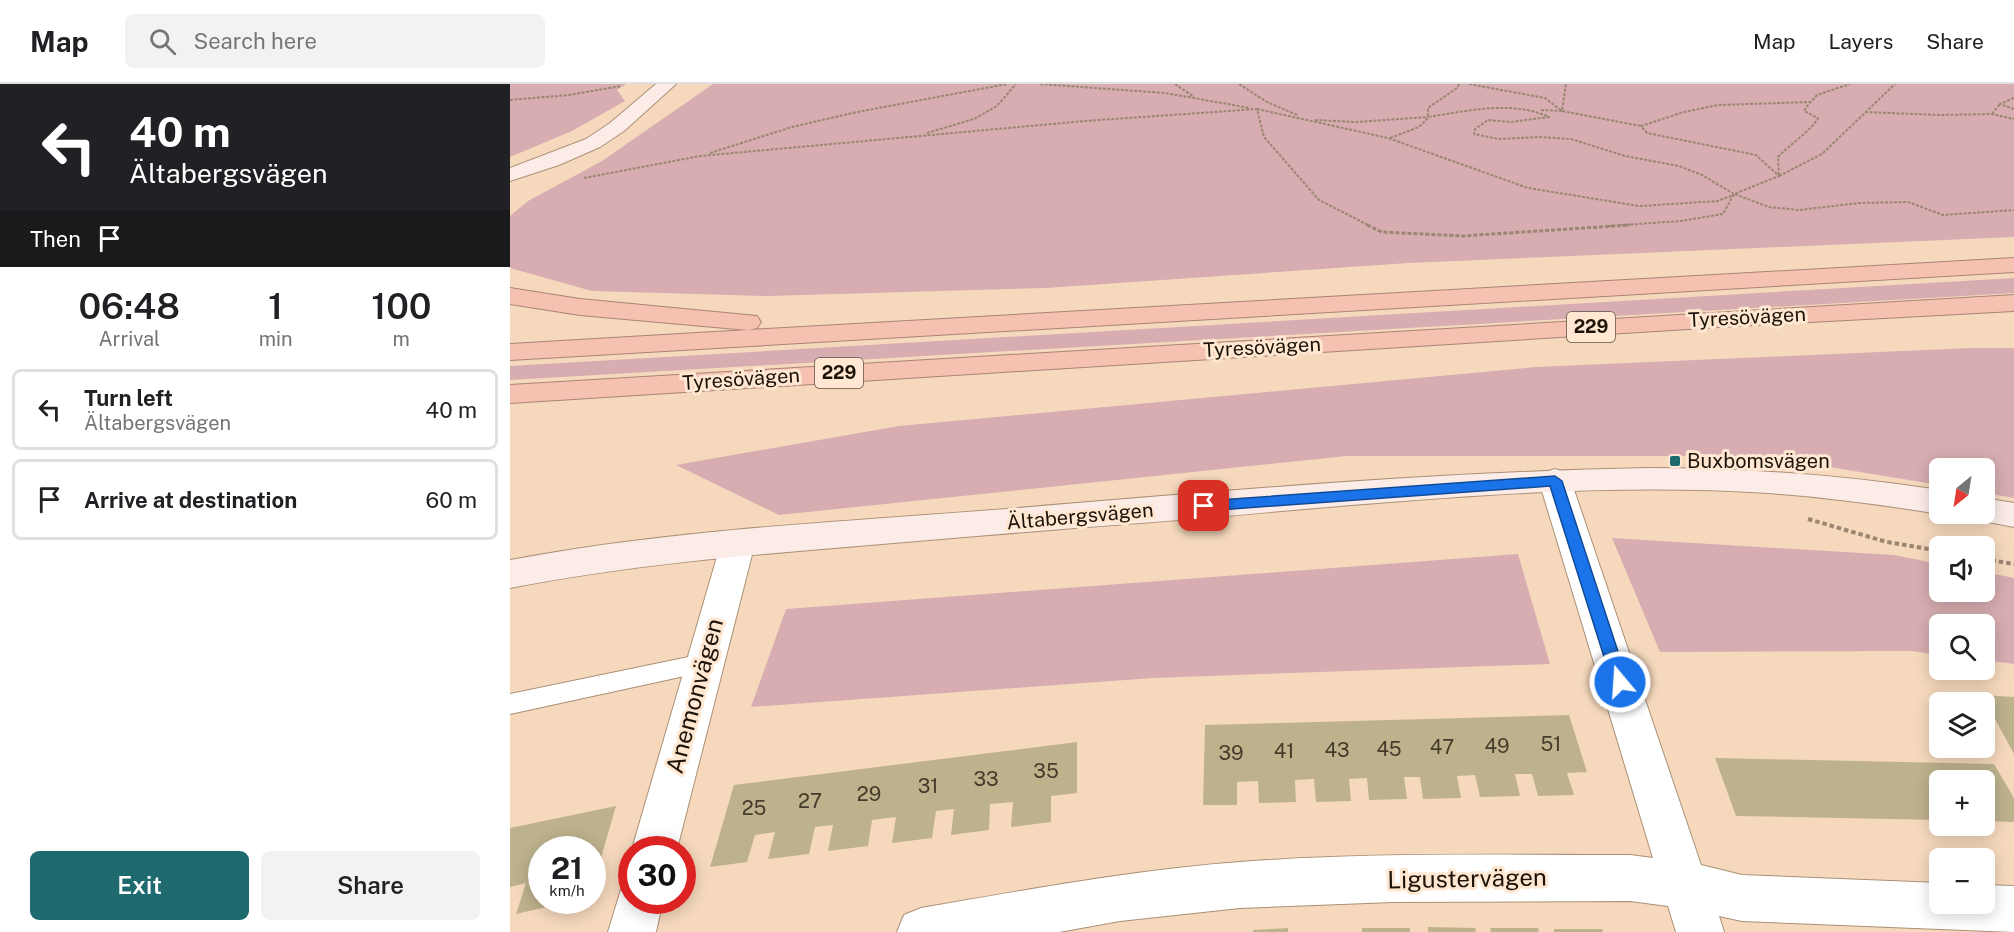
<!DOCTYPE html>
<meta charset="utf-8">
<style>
:root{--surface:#fff;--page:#f2f2f2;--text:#202124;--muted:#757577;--line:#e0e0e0;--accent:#1e6a6f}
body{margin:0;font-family:"Public Sans",sans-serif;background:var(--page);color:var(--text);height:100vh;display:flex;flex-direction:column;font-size:22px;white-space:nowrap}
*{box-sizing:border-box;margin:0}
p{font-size:20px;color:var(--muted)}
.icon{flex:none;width:33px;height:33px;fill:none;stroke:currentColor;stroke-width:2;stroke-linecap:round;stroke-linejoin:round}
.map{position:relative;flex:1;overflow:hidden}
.panel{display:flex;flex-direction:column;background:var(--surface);width:510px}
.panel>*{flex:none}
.hud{background:#202124;color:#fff;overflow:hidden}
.needle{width:39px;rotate:210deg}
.fabs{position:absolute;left:1419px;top:374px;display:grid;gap:12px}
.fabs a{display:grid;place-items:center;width:66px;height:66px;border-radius:9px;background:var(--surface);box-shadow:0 3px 15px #0003;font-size:30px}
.speed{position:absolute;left:18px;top:752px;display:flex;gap:12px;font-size:30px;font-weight:700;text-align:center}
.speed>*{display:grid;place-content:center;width:78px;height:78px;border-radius:50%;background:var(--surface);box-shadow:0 3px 15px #0003;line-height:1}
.speed small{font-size:15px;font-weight:400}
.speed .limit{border:9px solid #d22;background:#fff;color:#111}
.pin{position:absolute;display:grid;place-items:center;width:51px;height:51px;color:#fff;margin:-26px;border-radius:12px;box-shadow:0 3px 9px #0006}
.me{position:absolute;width:66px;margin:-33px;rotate:342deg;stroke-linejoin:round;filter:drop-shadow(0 0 4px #0008)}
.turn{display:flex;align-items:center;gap:21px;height:126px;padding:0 30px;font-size:27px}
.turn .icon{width:78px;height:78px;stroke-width:2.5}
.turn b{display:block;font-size:42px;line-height:51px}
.then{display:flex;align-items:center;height:57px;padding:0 30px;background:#0003;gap:12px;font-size:22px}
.eta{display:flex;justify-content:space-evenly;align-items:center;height:102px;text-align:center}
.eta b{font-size:36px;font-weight:600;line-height:42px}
.action{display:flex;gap:12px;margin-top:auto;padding:12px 30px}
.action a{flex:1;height:69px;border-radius:9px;background:var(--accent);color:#fff;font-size:24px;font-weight:600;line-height:69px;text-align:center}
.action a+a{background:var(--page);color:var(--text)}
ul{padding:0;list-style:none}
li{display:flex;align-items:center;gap:18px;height:81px;margin:0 12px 9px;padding:0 18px;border:3px solid var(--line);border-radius:9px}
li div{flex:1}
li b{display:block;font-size:22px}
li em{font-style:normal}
header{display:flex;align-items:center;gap:36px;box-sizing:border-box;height:84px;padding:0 30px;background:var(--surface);border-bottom:2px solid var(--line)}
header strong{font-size:28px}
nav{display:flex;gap:33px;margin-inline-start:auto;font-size:21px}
.search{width:420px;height:54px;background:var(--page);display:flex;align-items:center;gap:15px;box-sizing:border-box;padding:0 21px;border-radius:9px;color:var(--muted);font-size:22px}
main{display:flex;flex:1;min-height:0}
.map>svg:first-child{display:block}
</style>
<header>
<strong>Map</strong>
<div class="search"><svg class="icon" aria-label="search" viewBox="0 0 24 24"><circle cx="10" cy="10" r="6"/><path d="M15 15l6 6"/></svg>Search here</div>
<nav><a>Map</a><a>Layers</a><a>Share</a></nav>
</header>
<main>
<section class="panel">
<div class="hud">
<div class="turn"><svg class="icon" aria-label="left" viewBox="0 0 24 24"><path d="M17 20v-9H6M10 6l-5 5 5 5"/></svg><div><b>40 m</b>Ältabergsvägen</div></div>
<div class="then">Then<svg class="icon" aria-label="arrive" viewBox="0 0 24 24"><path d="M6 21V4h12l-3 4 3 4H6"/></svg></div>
</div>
<div class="eta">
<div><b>06:48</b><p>Arrival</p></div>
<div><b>1</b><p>min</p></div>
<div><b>100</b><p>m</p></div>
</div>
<ul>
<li><svg class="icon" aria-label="left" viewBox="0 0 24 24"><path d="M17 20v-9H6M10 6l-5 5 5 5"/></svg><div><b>Turn left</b><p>Ältabergsvägen</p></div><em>40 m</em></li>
<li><svg class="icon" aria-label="arrive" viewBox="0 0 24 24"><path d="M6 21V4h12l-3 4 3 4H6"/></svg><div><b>Arrive at destination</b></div><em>60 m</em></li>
</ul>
<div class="action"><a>Exit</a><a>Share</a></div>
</section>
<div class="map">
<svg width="1504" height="848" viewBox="0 0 1504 848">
<rect width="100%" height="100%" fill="#f6d9bd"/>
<path fill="#d7adb1" d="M0,0H116L107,6L115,17L62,47L0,73Z
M203,0H1504V153L899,179L536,204L258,212L82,207L0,184V132L18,117L92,77Z
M1504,194V209L0,296V282Z
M1460,264H1504V414L1475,409L1474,384H1430L1429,401L1252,372H837L269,431L166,381L389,342L1026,283Z
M1102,454L1384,471L1429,480L1430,507H1474L1475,488L1504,494V580L1475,576L1474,540H1430L1429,571L1401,567L1150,568Z
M1008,470L1040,580L643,594L241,623L276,525Z"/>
<path fill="#beb28d" d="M1472,611L1504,613V670Z
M1059,631L1077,688L1057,689L1064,711L1028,712L1022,690H1005L1010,712L970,713L965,691L947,692L951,714L913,715L910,693H894L897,715L859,716L857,694L839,695L841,717L806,718L804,695L785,696L786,718L749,719L748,697L727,698V721H693L695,641Z
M567,658V709L541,712V738L501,743L503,718L480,720L479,746L441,751L444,725L426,727L422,754L382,759L386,733L362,736L358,762L318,767L323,741L305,743L299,770L258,775L265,748L245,751L237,778L200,783L224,701Z
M1205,674L1484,680L1504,714V738L1474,737V696H1430V736L1226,732Z
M106,722L88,784L82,785V765H32V816H51L50,820L6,830L16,799L0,803V744Z
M918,843L965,844L966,848H918Z
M778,844V848H743V846Z
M852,844H900V848H852Z
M980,844H1028L1029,848H981Z
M1044,845H1092L1093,848H1044Z"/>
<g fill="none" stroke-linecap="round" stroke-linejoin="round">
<g stroke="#ab9076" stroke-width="2">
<path id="lane" d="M193,570L200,573L203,579L200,585L193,588L0,630V610Z"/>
</g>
<g stroke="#ab9076" stroke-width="2">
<path id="street" d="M1045,385L1056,389L1061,397L1191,781L1232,791L1430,799V819H1474V801L1504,802V848L1232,837L1209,832L1214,848H1166L1158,822L1120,817L883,818L730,824L610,837L549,848H387L394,831L411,824C517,806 623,786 730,778C859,768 990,771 1120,771L1143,774L1029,397L1034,389Z
M228,446L240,450L245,459L167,765H122L211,459L216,450Z
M122,796V816H153L146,848H98L113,799Z"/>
</g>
<g stroke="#ab9076" stroke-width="2">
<path id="secondary" d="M146,0H166L114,47L90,63L49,81L0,97V84L76,55L100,39Z
M1138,384C1236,384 1332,391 1430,406V429H1434L1430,430C1373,421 1316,413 1258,409C1053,396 836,423 631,439C545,445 459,453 372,460C248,470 123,480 0,504V476C164,445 331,438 496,425C710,407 924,388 1138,384Z
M1474,414L1504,419V443L1462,435L1459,429H1474Z"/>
</g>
<g stroke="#a98476" stroke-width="2">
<path id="highway" d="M1504,174V188L0,276V260L238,246L70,231L0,220V204L70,215L247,232L251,238L247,244L238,246Z
M1504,211V227L1226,242L0,319V301Z"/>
</g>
<path stroke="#9b8672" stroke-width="2" stroke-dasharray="3 1.5" stroke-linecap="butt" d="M530,0L655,9L740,24
M665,0L684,13
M729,0L757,18L787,31
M949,0L947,4L918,24V33C957,27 1002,16 1039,33L1001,38L978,36L965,45L964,50L989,55L1029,53L1061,55L1115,72L1169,82L1192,91L1224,110L1269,92L1246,71L1137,49L1131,42L1174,28L1208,21L1301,18L1307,11L1340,0
M959,0L1035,14L1052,27L1131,42
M1504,14L1490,20L1504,25
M0,16L59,11L111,2
M747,25L878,54L1018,104L1129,122L1208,117L1223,111
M1031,26L1052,27L1056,0
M1355,28L1428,31L1482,30L1504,35
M1482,30L1490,20
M805,36L846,38L918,33
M417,49L464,35L487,22L506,0
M880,54L909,43L918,34
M200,69L282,43L347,28L497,0
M1269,91L1268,73C1279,61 1302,46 1308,34L1294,27L1300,18
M1269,92L1312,70L1385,0
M74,94L190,72L575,37L747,25L754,53L809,116L860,142
M1098,142L1171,137L1213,130L1224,110L1259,123L1289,126L1349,119L1398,118L1433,131L1504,126"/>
<path stroke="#9b8672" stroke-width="3" stroke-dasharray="4 2" stroke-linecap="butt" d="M857,141L872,148L952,152L1120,141"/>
<path stroke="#9b8672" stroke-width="4" stroke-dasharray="4.5 3" stroke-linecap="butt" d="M1298,435L1377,458L1430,467
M1474,475L1504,480"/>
<use href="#lane" fill="#fff" fill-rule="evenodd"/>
<use href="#street" fill="#fff" fill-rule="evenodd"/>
<use href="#secondary" fill="#fcece8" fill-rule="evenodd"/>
<use href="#highway" fill="#f5c1b1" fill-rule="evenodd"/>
</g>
<path fill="#1a73e8" stroke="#114b97" stroke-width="1.5" d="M1045,392L1052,397L1118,598L1116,603L1110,605L1104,603L1102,598L1040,402L694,427L688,422L694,417Z"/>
<rect fill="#1e6a6f" stroke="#ffe7d1" stroke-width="2" x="1159" y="371" width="12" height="12" rx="3"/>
<g text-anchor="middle" stroke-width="6" stroke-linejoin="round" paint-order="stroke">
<g fill="#ffe7d1" stroke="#615345" stroke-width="1.5">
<rect x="1057" y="228" width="48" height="30" rx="4.5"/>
<rect x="305" y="274" width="48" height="30" rx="4.5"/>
</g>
<g font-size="18" font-weight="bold" fill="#1d1309">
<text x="1081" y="249">229</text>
<text x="329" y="295">229</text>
</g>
<g font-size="20" fill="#1d1309" stroke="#ffe7d1">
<text transform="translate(1237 233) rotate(-3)" y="7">Tyresövägen</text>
<text transform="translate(752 263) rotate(-3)" y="7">Tyresövägen</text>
<text transform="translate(231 295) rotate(-4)" y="7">Tyresövägen</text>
<text transform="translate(570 432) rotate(-5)" y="7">Ältabergsvägen</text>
</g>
<g font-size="20" fill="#1d1309" stroke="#ffe7d1" text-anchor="start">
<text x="1177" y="384">Buxbomsvägen</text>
</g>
<g font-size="20" fill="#453b2a">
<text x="1041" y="667">51</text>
<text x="987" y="669">49</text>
<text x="932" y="670">47</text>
<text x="879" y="672">45</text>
<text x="827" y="673">43</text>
<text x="774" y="674">41</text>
<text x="721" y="676">39</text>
<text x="536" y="694">35</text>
<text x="476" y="702">33</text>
<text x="418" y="709">31</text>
<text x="359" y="717">29</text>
<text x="300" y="724">27</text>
<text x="244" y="731">25</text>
</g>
<g font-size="24" fill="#1d1309" stroke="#ffe7d1">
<text transform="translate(185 612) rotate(-75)" y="8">Anemonvägen</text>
<text transform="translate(957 795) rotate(-1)" y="8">Ligustervägen</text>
</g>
</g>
</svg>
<div class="fabs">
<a><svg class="needle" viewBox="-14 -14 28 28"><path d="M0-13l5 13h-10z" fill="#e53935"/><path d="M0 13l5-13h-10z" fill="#757577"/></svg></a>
<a><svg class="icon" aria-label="sound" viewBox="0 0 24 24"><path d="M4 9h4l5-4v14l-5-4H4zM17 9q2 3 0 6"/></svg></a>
<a><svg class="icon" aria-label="search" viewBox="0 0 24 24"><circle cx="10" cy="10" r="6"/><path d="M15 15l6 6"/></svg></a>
<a><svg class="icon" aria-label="layers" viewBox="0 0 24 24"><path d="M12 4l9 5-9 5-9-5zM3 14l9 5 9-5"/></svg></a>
<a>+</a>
<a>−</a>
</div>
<div class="speed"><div>21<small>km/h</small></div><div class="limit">30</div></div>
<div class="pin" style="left:694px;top:422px;background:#d93025"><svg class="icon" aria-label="arrive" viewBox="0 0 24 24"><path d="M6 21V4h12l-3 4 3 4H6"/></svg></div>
<svg class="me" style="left:1110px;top:598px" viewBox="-20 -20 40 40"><circle r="17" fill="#1a73e8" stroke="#fff" stroke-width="3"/><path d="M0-11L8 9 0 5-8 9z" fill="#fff"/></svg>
</div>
</main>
